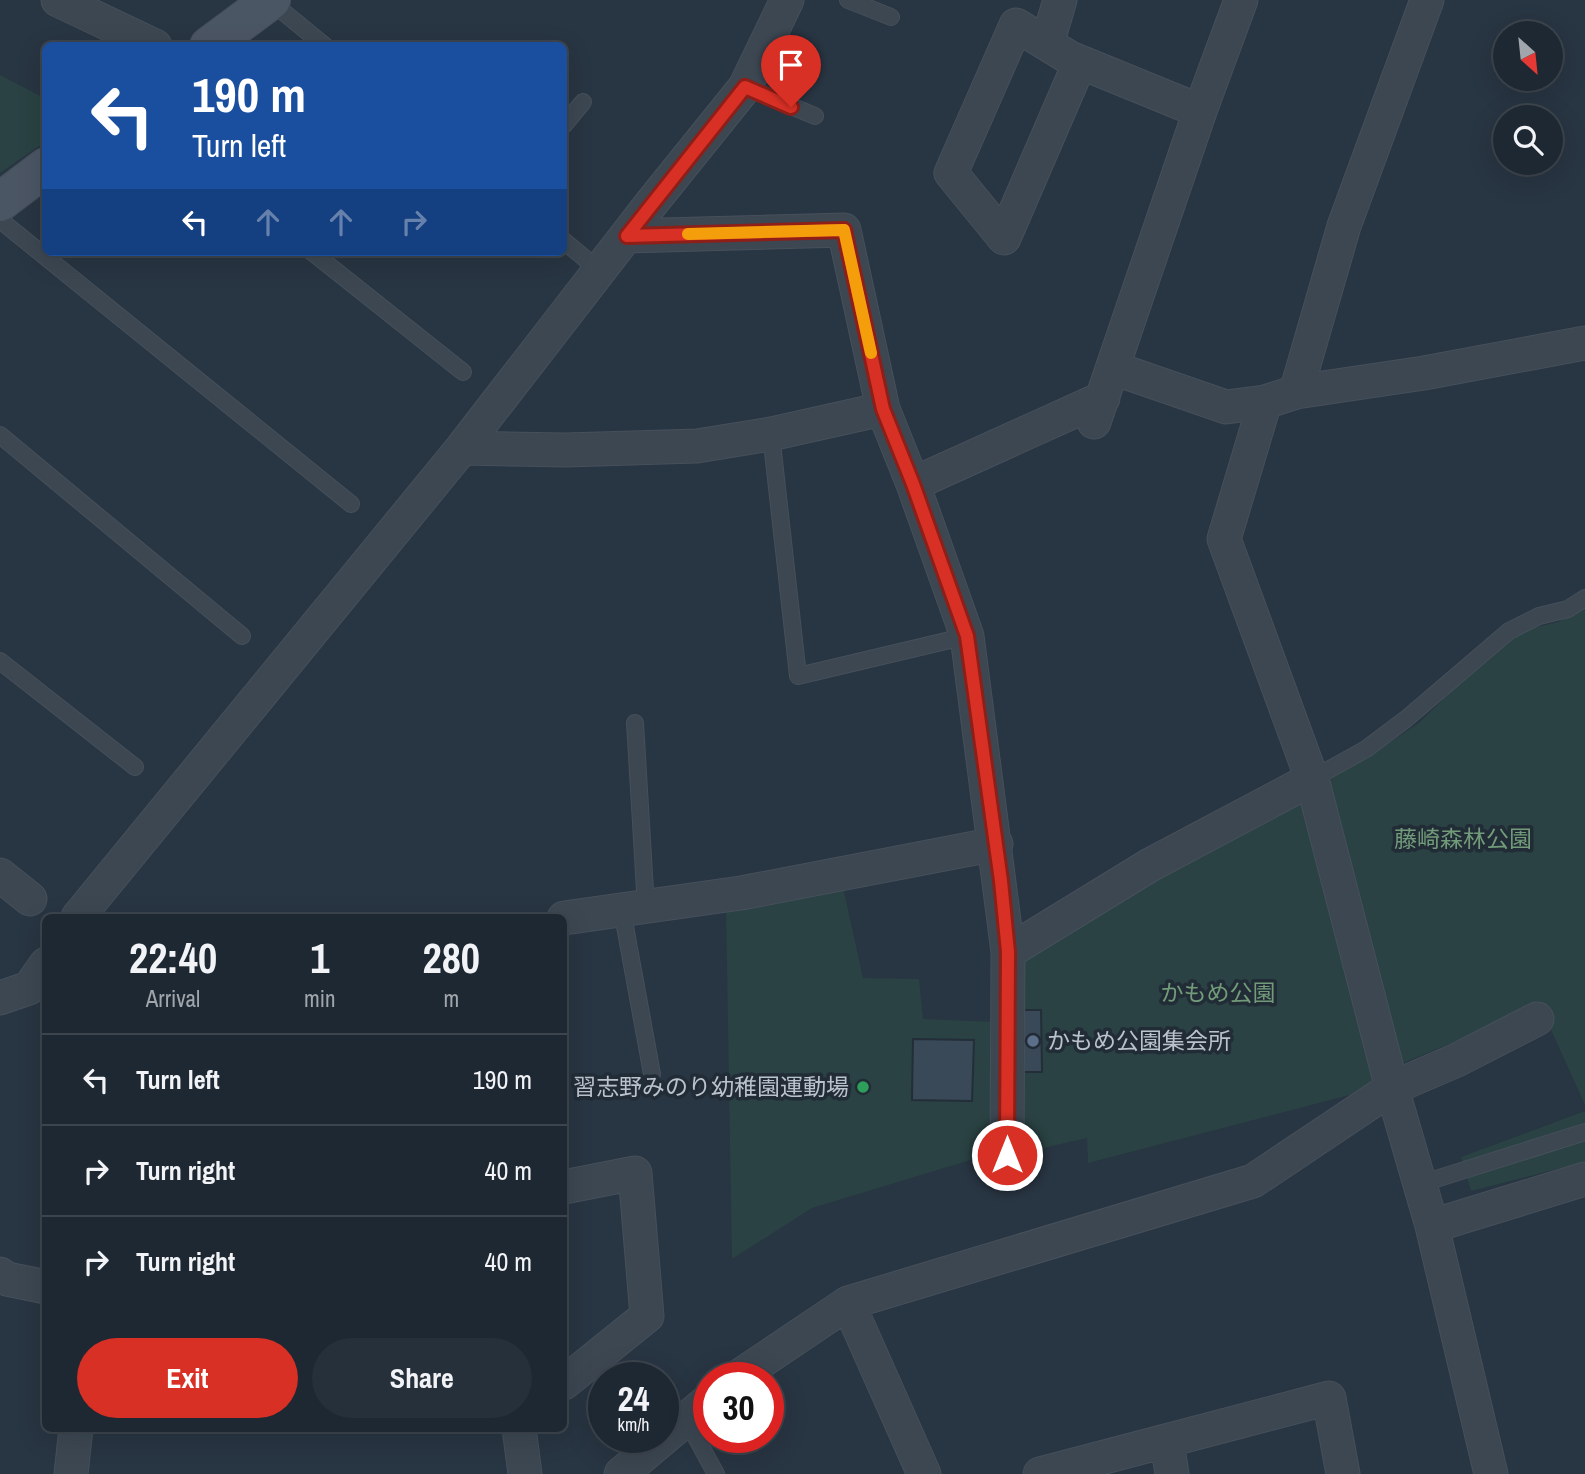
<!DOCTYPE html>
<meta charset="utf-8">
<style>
:root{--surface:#1e2832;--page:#26303a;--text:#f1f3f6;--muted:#a1a6ac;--line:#3c444d;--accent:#d93025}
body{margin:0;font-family:"Archivo Narrow","Noto Sans JP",sans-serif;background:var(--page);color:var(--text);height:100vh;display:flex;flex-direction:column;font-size:26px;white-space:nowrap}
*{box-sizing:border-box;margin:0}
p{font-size:23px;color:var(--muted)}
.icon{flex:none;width:38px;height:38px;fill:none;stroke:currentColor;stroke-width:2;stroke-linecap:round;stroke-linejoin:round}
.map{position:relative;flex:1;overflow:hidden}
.panel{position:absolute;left:42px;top:914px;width:525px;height:518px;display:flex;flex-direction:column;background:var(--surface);border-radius:10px;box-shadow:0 7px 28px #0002,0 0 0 2px var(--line)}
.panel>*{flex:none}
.hud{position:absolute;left:42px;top:42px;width:525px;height:214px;border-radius:10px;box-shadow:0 7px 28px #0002,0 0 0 2px var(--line);background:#1a4fa0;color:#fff;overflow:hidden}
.needle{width:46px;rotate:153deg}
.controls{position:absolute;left:1493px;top:21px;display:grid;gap:14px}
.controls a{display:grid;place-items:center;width:70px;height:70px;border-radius:50%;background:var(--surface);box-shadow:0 7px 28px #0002,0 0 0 2px var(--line);font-size:35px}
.speed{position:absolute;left:588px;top:1362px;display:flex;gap:14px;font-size:35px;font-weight:700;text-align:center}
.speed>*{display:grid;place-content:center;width:91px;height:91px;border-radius:50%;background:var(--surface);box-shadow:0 7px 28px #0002,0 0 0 2px var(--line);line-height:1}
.speed small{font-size:18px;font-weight:400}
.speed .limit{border:10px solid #d22;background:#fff;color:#111}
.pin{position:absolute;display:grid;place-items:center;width:60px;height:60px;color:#fff;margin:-72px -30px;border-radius:50% 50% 50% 0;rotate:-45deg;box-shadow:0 0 7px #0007}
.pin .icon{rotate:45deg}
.me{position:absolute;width:77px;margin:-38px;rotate:0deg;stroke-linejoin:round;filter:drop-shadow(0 0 5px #0008)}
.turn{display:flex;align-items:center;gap:24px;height:147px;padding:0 35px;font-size:32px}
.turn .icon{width:91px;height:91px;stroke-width:2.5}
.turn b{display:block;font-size:49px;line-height:60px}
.lanes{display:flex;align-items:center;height:66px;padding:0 35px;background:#0003;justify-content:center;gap:35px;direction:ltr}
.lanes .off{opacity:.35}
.eta{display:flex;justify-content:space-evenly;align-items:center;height:119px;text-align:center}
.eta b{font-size:42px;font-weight:700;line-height:49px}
.button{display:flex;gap:14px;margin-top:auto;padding:14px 35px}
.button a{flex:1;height:80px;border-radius:42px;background:var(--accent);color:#fff;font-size:28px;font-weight:700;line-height:80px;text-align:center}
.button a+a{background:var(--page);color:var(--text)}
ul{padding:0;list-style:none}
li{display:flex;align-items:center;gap:21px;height:91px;padding:0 35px;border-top:2px solid var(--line)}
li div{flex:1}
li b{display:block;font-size:26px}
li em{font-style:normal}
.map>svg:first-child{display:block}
</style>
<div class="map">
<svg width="1585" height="1474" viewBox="0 0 1585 1474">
<rect width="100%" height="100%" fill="#283542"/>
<path fill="#2a4243" d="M0,75L46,99L45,142L0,173Z
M1585,607V1105L1538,1001L1466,1037L1398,1065L1328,789L1333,774L1386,745L1419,723L1486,657L1516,636L1533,628L1558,622Z
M1296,804L1308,806L1378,1073L1361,1092L1088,1163L1087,1138L1039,1149L1016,1126L1019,963L1154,877Z
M843,887L863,978L919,979L923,1019L998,1022L997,1152L812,1208L732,1259L726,909Z
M1585,1111V1162L1471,1191L1461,1157Z"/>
<path fill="#3a4958" stroke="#232e39" stroke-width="2" d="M1024,1010H1041L1042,1072H1024Z
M913,1039L974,1040L972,1101L912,1100Z"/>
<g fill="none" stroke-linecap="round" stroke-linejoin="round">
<g stroke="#46505b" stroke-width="18">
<path id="lane" d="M848,0L891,17
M270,1L325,46
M745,87L815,116
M564,125L583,102
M0,220L351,504
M564,241L600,271
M312,252L463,372
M771,434L798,676L967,636
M0,435L242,636
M0,661L135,767
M635,723L646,907
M1312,779L1366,749L1406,719L1509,631L1539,616L1568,609L1585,598
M622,910L652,1074
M1420,1184L1585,1132
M686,1419L716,1474"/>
</g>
<g stroke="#46505b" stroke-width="35">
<path id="street" d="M58,0L155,46
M1047,44L1060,0
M1080,62L1004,238L951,173L1016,25L1070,58L1080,62L1200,111
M627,236L844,230L883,409L913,484L967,636L1008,952L1007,1155
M1113,368L1226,407L1265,402L1296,392L1424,373L1585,343
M1296,392L1344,226L1427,0
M1094,422L1200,111L1241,0
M462,448L566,450L697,446L771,434L883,409
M913,484L1103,398
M1312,779L1392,1088L1432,1226L1585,1179
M0,875L30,899
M78,917L462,448L650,205L745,87L787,0
M564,918L741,893L996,844
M1008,952L1150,865L1312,779L1224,539L1265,402
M0,998L29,988L46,964
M564,1187L635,1173L647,1316L564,1383
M1432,1226L1491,1474
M0,1274L7,1279L46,1287
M848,1303L924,1474
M738,1377L848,1303L1253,1181L1392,1088L1457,1060L1537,1019
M519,1428L525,1474
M1167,1441L1172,1474
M71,1474L76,1428
M621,1474L709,1400
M1040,1474L1329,1398L1343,1474"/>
</g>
<g stroke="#46505b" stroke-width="40">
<path id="secondary" d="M209,46L271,0
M0,202L46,167"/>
</g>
<use href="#lane" stroke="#3c4752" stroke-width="16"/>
<use href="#street" stroke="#3c4752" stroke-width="33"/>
<use href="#secondary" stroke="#4b5665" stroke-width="38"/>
</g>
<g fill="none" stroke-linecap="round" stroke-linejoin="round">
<g stroke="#8d1f18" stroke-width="18">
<path id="route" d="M791,107L745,87L627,236L844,230L883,409L913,484L967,636L1001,881L1008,952L1007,1155"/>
</g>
<use href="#route" stroke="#d93025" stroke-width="12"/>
<path stroke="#f59e0b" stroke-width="12" d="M688,234L844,230L871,353"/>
</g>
<circle fill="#5c6f8a" stroke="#212c37" stroke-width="2.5" cx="1033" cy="1041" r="7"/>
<circle fill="#2e9e5b" stroke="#212c37" stroke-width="2.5" cx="863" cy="1087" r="7"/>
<g text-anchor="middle" stroke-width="7" stroke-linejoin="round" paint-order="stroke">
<g font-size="23" fill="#729c79" stroke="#212c37">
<text x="1463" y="847">藤崎森林公園</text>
<text x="1218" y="1001">かもめ公園</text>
</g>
<g font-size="23" fill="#bac2cc" stroke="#212c37" text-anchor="start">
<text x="1047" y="1049">かもめ公園集会所</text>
<text x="849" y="1095" text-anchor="end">習志野みのり幼稚園運動場</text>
</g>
</g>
</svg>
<div class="controls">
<a><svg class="needle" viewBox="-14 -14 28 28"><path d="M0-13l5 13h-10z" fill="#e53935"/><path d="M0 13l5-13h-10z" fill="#a1a6ac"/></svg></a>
<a><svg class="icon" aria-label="search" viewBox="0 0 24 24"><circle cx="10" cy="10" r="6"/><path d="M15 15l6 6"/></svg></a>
</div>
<div class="speed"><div>24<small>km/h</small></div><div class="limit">30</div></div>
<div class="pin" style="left:791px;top:107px;background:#d93025"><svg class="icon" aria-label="arrive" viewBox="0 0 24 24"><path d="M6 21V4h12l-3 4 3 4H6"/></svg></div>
<svg class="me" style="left:1007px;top:1155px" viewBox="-20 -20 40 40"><circle r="17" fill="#d93025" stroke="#fff" stroke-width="3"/><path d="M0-11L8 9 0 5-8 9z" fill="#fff"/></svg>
<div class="hud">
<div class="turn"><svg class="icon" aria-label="left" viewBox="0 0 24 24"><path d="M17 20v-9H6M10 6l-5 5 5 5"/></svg><div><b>190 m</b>Turn left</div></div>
<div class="lanes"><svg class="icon" aria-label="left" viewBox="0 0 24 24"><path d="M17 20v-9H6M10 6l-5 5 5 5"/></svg><svg class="icon off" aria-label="ahead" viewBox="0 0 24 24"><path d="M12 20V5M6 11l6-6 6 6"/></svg><svg class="icon off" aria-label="ahead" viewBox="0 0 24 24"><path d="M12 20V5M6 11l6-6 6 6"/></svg><svg class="icon off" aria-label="right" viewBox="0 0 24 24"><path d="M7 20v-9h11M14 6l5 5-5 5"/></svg></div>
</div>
<section class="panel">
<div class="eta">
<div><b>22:40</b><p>Arrival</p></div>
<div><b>1</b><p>min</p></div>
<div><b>280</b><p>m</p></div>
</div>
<ul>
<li><svg class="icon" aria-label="left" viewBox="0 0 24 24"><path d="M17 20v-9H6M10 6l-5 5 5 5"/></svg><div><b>Turn left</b></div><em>190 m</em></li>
<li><svg class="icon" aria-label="right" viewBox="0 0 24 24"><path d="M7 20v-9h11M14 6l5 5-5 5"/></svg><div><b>Turn right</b></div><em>40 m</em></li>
<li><svg class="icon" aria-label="right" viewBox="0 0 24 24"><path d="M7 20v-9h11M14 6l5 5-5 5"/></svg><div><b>Turn right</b></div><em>40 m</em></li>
</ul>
<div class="button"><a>Exit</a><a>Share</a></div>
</section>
</div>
